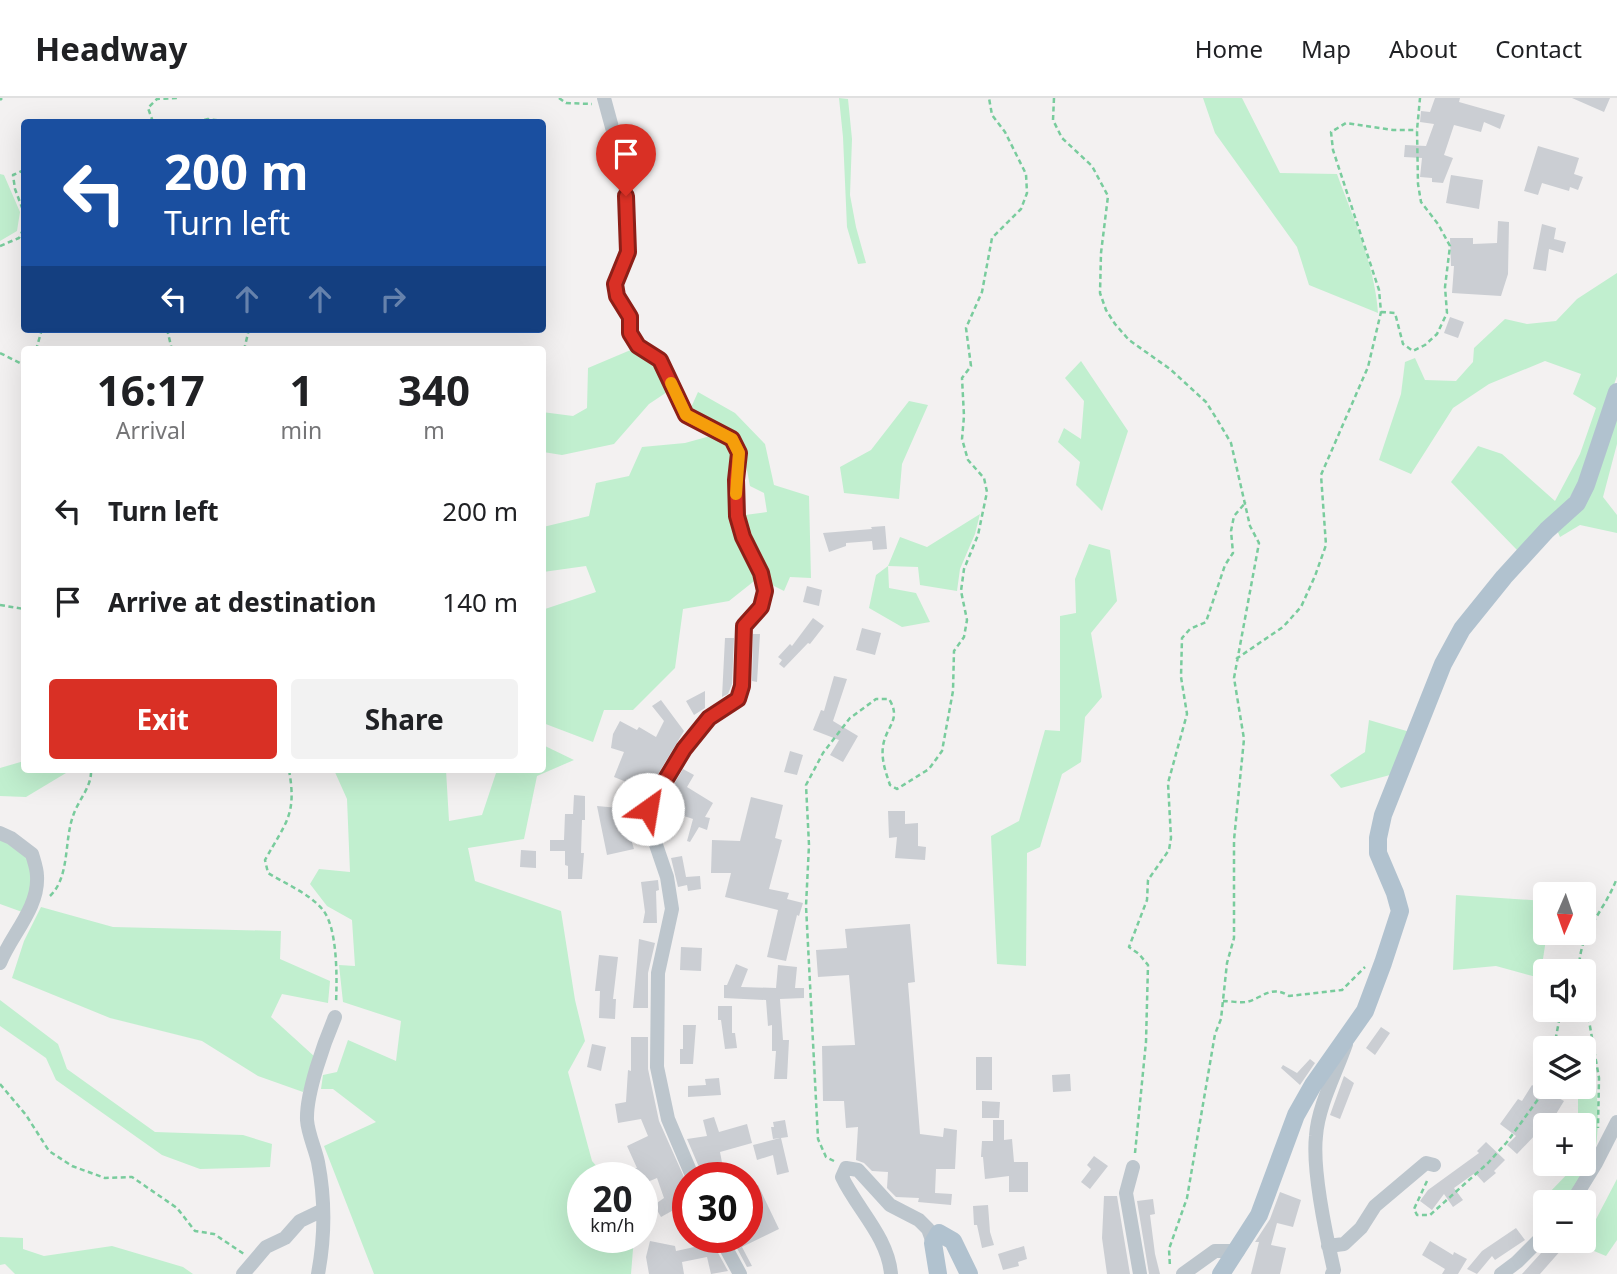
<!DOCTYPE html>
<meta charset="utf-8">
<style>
:root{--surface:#fff;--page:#f2f2f2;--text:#202124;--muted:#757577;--line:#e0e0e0;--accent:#d93025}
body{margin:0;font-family:"Noto Sans",sans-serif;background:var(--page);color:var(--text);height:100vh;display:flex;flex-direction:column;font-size:26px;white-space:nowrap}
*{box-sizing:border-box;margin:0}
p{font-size:23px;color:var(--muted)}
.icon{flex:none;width:38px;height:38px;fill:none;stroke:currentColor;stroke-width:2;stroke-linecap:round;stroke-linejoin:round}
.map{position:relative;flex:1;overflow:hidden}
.side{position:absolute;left:21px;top:248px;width:525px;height:427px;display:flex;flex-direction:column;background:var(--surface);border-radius:7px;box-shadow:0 7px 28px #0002}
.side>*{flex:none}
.top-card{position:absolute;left:21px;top:21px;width:525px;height:214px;border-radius:7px;box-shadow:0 7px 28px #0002;background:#1a4fa0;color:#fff;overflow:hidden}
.needle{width:46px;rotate:182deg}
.buttons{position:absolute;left:1533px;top:784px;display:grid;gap:14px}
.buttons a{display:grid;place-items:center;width:63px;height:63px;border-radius:7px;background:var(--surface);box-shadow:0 7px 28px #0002;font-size:35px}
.speed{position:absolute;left:567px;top:1064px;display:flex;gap:14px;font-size:35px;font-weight:700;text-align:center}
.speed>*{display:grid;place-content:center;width:91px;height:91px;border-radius:50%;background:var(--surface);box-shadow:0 7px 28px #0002;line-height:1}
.speed small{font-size:18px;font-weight:400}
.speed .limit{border:10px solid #d22;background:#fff;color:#111}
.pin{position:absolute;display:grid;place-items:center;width:60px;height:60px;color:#fff;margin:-72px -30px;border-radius:50% 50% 50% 0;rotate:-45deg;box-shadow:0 0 7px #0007}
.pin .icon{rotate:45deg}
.me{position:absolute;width:77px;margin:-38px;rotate:32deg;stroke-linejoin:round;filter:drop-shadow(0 0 5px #0008)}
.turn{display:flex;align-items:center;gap:24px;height:147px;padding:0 28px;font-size:32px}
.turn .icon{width:91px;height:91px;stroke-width:2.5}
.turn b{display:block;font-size:49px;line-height:60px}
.lanes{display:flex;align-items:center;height:66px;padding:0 28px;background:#0003;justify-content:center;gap:35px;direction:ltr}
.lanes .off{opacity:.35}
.eta{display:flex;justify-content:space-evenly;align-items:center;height:119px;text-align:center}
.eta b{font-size:42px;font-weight:700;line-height:49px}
.action{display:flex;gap:14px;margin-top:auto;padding:14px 28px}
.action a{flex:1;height:80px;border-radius:7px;background:var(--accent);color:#fff;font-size:28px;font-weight:700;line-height:80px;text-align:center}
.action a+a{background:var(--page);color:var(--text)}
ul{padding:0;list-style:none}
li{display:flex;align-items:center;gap:21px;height:91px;padding:0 28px}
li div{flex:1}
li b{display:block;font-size:26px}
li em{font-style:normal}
header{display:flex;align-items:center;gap:42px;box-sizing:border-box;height:98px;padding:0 35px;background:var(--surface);border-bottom:2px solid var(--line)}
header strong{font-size:33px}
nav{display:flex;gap:38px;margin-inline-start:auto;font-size:24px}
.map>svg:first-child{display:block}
</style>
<header>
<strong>Headway</strong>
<nav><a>Home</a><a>Map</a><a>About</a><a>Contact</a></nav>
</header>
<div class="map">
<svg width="1617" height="1176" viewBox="0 0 1617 1176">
<rect width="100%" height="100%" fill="#f3f1f1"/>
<path fill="#c1efcf" d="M839,0L848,1L852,41L850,97L856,129L866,165L858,166L847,129L843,39Z
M1203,0H1242L1280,75L1337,76C1353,120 1375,168 1378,215L1309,187L1297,149L1215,35Z
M0,76L4,77L20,114L17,133L0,143Z
M1617,175V278L1582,379L1567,404L1517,452L1451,384L1478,348L1502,356L1555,403L1580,356L1596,310L1573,296L1581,276L1545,263L1489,286L1453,310L1411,376L1379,362L1401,296L1405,264L1415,260L1425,282L1456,283L1473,264L1474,250L1505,221L1527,226L1556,223L1577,201Z
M633,251L658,269L667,294L649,306L614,346L562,357L543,354L542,314L573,318L587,310L588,270Z
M1081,263L1128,333L1102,413L1076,387L1080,364L1058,344L1064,330L1081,341L1084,303L1065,280Z
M698,294L735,315L765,346L774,387L809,398L811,480L790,479L784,493L768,485L748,436L745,417L767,414L764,395L750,388C743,338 729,338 689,314Z
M909,303L928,307L902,366L899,401L844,395L840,369L871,352Z
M1617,311V346L1603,399L1617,417V435L1580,427L1560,439L1557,432Z
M714,337L728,346L735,356L732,385L758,480L729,503L683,511L675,570L633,612H604L593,644L543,625L542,512L596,494L586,468L543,474V429L589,418L596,385L629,378L642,349L685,345Z
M980,416L975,436L960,471L957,493L920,487L918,469L888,468L889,490L916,495L930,524L902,529L869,510L876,477L888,468L900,439L927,449Z
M1089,446L1110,452L1117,503L1091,535L1102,599L1085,619L1081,664L1062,676L1040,749L1027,755L1026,868L997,866L991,738L1019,723L1045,632L1060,633V518L1076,515L1075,481Z
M1369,622L1410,634L1390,677L1341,690L1330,677L1365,654Z
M543,647L574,662L537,678L524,741L468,750L475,783L561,813L575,902L585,943L568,974L592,1063L607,1080H583V1139H634L631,1176H374L324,1048L376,1024L333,991H321L323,977L337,974L348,942L396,963L401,923L343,904L339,867L355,868L352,822L327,808L310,786L319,771L350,774L347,701L334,672H446L449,723L482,717L497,672H542Z
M24,663V672H71L26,699L0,698V670Z
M0,738L25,752L34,779L25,815L0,806Z
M1456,797L1545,803V835H1547L1540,880L1496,868L1453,872Z
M41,809L113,829L281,833L280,861L330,883L328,905L282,896L271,919L315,959L303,994L258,978L202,943L110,920L12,880L24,843Z
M0,902L58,946L67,971L155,1034L243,1037L272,1046L270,1069L200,1071L162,1057L56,982L46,960L0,928Z
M1592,963C1598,994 1601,1033 1593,1063C1589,1078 1575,1093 1565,1104H1553L1546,1098L1577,1066H1584V1027H1578V989H1584V969Z
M1617,1081V1142L1606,1158L1582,1148Z
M0,1139L23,1140V1151L44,1158L112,1148L183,1169L193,1176H15L5,1166L0,1167Z"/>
<path fill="#cbced3" d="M1435,0H1460L1459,4L1505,17L1500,31L1484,24L1481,34L1454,27L1444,57L1453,60L1443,85L1432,84V80L1420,79L1422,60L1404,59L1405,47L1426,48L1434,26L1420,24L1421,13L1430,14Z
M1572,0H1610L1604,14Z
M1538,48L1579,60L1574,76L1583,79L1578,92L1570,89L1569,93L1542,85L1538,97L1524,93Z
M1451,77L1483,82L1479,111L1446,105Z
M1498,123L1509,124L1508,176L1501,198L1452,195L1454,168H1451L1450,140H1473V146L1497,145Z
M1542,126L1556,130L1554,141L1566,144L1563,155L1549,151L1546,173L1533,171Z
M1450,219L1464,224L1458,240L1444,235Z
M885,428L887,451L873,452L872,443L846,445V448L829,454L823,435L872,431L871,429Z
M807,488L822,492L819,508L803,504Z
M813,520L824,528L810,546L808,545L784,570L779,566L782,562L778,559L790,546L792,548Z
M862,530L881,535L875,557L856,552Z
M753,536H760L757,584L752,583Z
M725,540H734L732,586L728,596L722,599Z
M834,578L847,581L833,623L858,638L843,664L830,657L839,642L813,632L821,612L824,613Z
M705,593V610L694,617L686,603Z
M661,602L684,633L643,701L630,695L634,687L614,679L624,654L611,650L613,636L620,623L637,632L639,629L656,639L664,623L652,608Z
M790,653L803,657L797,677L784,674Z
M683,671L694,677L687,689L713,705L705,719L710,720L707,732L699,729L690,744L687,743L693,721L660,710Z
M574,697L585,698V722H582L581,755H584L582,781H568V768L565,767V753H550V742H564L565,716H573Z
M751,699L783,707L775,740L782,742L769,791L789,795L787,801L803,805L799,818L797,817L786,863L767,859L778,812L725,799L731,775H711L712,742L740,743Z
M597,708L619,710L618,733L641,727L643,738L631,741L634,751L607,757Z
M888,713H905V726L918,725V748L926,749L925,762L895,760L897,739L889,740Z
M521,752L536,753V770L520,769Z
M682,758L687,784L686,779L700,778L701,791L688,793L687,787L678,789L671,760Z
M658,782L659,792L656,793L657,825H643L645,814L641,784Z
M910,826L915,884L908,885L920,1036L943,1039L944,1030L957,1032L955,1071H936L935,1095L952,1096L951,1107L918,1104L919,1100L896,1099L887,1090L888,1074L872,1073L864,1065L856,1062L858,1029L846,1030L844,1003H823L822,948L855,947L849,877L818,879L816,852L847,850L845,831Z
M639,841L655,845L648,875V910H633Z
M681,849L702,850L701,873L680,872Z
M599,857L618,859L613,901H616L615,921L599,920L600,893H595Z
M736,866L748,871L741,889L776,890L778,867L797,869L795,890H804V900L780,901L783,942H789L787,981H774L776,953H772V927L768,928L766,902L724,900V887H727Z
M718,908H732V935H735L737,950L725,951L721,922H718Z
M683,927H696L693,966H680V951H683Z
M1381,929L1390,935L1375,957L1366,950Z
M631,939H648V971L659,1023L688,1088V1104L661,1119L654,1107L664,1100L657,1080L645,1085L643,1080H615L614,1072L637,1070L627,1048L648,1038L641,1021L618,1025L615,1006L626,1004L628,972L631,973Z
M592,946L606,949L601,973L587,969Z
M976,959H992V992H976Z
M1310,961L1315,965L1300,987L1281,970L1283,967L1297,975Z
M1070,976L1071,993L1053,994L1052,977Z
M1344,978L1354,985L1340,1021L1330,1017Z
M719,980L721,997L688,999V988L706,987L705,981Z
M1532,987L1551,999L1553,997L1564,1003L1553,1021L1545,1027L1542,1036L1538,1034L1517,1056L1507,1047L1516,1038L1500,1026L1518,1001L1522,1003Z
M982,1003L1000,1004L999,1020H982Z
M714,1019L719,1034L747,1026L752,1045L720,1054L724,1075L709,1077L707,1068L699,1069L687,1041L707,1038L703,1022Z
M785,1022L788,1039L781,1040L789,1074L777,1077L773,1057L757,1062L753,1047L780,1040L773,1041L771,1029H774L773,1024Z
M993,1022H1004V1042L1012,1041L1014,1064H1028V1094H1009V1078L985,1081L983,1059H981L982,1043H993Z
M1486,1044L1505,1062L1494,1073L1496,1075L1484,1085L1475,1075L1454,1090L1463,1102L1453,1109L1444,1096L1432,1112L1420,1103L1428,1092L1479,1055L1477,1053Z
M1094,1058L1108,1068L1090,1091L1081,1084L1091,1071L1087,1067Z
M758,1087L779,1131L742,1149L752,1168L747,1169L731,1139H747V1092Z
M1280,1094L1301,1102L1293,1129L1277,1125L1271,1147L1286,1150L1280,1176H1251L1259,1144H1255L1270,1121Z
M1104,1098H1117L1130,1176H1107L1102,1140Z
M1153,1101L1155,1116L1150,1117L1155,1156L1160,1176H1149L1137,1103Z
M988,1107L990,1134L994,1147L982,1150L977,1127H974L973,1108Z
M1516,1130L1525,1142L1495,1162L1492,1158L1477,1176L1467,1171L1482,1153Z
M711,1142L728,1173L711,1176L707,1159L682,1164L684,1176H649L646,1159L650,1143L675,1148L676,1153L699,1148L698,1146Z
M1430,1143L1453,1157L1454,1154L1467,1161L1458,1176H1442L1445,1171L1422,1157Z
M1552,1143H1569L1540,1176H1522Z
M1024,1148L1027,1161L1018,1164L1019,1168L1003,1172L998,1156Z"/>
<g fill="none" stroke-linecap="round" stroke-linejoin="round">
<path stroke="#79cc9d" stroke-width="2.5" stroke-dasharray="5 3.5" stroke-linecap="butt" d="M559,0L566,5L592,6
M1054,0L1053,22L1062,40L1092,68L1108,98L1101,155L1100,195L1106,212L1115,226L1129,242L1170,271L1206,304L1218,323L1231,345L1250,428L1259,445L1234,580L1244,641L1234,742V840L1227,865L1221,921L1215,936L1187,1100L1169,1151L1170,1169
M0,2L2,0
M153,24L148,10L157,1L179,0
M196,24L208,21L229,24
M24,72L13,77L15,91L24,115
M0,148L19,140L24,130
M1381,214L1395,215L1403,246L1413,253L1425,247L1437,236L1447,215L1445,189L1450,148L1438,126L1421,104L1418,86L1417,32L1420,0
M167,231L172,252
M36,252L42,231
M244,252L249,231
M0,255L24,267
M0,507L24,511
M1236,561L1283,529L1301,509L1315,478L1326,447L1321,377L1368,269L1381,214L1379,192L1333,52L1331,34L1346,25L1393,32H1417
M289,672C297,717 286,724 265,762L268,775C286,786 310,796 323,812C338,831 337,882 336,905
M50,798C70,779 64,743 73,718C78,702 92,689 91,672
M1579,873C1579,832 1603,817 1617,780
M1584,894L1599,980L1598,1030
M1223,903C1230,903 1240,905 1246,904C1262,901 1270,886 1289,898L1342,892L1365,869
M1557,950L1556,939L1561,912
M0,986L26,1017L49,1053L72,1068L105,1080L132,1079L177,1110L195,1133L214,1136L244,1156
M1135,1055L1146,944L1148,867L1139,856L1129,849L1147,802L1148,782L1169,752L1171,740L1168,685L1187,616L1181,579L1182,540L1190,531L1206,524L1225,467L1233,455L1231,433L1234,418L1246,404
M834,1063L826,1059L818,1041L806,808L809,747L806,687L823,655L850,620L876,601H889C902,622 886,628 883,648C881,662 886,675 890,687L897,691L929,671L942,653L953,593L954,553L964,539L967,522L961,493L964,471L978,437L987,394L984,380L968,362L962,341L964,318L962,280L971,268L966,230L982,194L992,140L1021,111L1027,95L1026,76L1005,34L992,17L989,0
M1427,1083L1414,1111L1417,1117H1430L1488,1065L1507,1044L1547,989"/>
<path stroke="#bdc6cd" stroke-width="14" d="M604,0L626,81L625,115L628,154L615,186L617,198L630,219V235L638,248L660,262L686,317L732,341L739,355L736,382L737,418L743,439L761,476L765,493L761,509L744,528L742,588L738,601L709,619L684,651L648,711L653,738L667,779L672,811L658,875L657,969L668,1021L693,1080
M0,735L11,740L32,756C34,763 37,771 37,778C39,810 11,837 0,865
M1133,1069L1126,1095L1140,1176
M1572,1104L1596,1065L1617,1024
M720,1139L740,1176
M1328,1148L1344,1146L1361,1130L1375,1108L1426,1065L1434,1067
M243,1176L266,1149L285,1140L300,1123L323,1112
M318,1176C325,1139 325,1100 318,1064C315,1050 308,1036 307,1022C306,995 324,945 335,919
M891,1176C888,1139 857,1111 842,1079L846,1070L858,1072L890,1107L919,1122L928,1131L933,1145
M1183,1176L1215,1153H1238
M1332,1176L1334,1172C1326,1137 1312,1073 1316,1038C1318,1008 1336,975 1346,946
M1501,1176L1517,1164L1545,1136"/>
<path stroke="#b1c2cf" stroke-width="18" d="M938,1176L933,1145L939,1135L953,1143L969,1176
M1221,1176L1259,1117L1296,1017L1313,987L1365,913L1383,865L1400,813L1395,795L1378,755V740L1383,717L1443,566L1462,531L1504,479L1547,432L1577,405L1586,387L1617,294"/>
</g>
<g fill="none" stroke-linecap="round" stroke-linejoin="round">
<g stroke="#8d1f18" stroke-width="18">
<path id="route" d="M626,98L628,154L615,186L617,198L630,219V235L638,248L660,262L686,317L732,341L739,355L736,382L737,418L743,439L761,475L765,493L761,509L744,528L742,588L738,601L709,620L684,651L648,711"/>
</g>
<use href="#route" stroke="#d93025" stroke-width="12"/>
<path stroke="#f59e0b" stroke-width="12" d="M671,285L686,317L732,341L739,355L736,396"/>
</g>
</svg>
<div class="buttons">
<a><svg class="needle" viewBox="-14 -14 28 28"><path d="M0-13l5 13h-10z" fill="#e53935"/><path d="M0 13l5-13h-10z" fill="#757577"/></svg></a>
<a><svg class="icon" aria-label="sound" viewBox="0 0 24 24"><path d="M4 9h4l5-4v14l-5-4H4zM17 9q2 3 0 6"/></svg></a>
<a><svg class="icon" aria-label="layers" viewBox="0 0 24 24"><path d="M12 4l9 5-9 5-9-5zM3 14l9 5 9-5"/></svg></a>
<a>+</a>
<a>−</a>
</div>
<div class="speed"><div>20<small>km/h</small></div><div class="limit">30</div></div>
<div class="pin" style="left:626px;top:98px;background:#d93025"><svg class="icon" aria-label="arrive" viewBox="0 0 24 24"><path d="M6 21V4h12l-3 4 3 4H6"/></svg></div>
<svg class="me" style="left:648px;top:711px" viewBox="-20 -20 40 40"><circle r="19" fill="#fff"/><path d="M0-13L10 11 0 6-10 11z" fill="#d93025"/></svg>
<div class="top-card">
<div class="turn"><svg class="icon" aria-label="left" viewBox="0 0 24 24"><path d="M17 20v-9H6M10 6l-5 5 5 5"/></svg><div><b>200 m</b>Turn left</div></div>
<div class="lanes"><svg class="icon" aria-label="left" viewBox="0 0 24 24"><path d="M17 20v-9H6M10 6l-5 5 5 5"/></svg><svg class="icon off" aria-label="ahead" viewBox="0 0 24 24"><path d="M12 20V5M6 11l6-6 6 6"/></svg><svg class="icon off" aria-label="ahead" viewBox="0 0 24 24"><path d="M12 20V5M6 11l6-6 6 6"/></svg><svg class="icon off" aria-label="right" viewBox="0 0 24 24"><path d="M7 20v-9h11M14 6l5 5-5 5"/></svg></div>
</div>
<section class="side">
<div class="eta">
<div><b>16:17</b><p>Arrival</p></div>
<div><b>1</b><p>min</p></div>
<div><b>340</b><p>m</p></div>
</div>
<ul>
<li><svg class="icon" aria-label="left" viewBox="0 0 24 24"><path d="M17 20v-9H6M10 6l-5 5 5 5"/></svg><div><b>Turn left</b></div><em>200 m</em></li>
<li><svg class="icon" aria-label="arrive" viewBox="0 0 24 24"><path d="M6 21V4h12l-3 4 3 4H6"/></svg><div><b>Arrive at destination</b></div><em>140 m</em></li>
</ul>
<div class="action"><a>Exit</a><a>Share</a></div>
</section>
</div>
